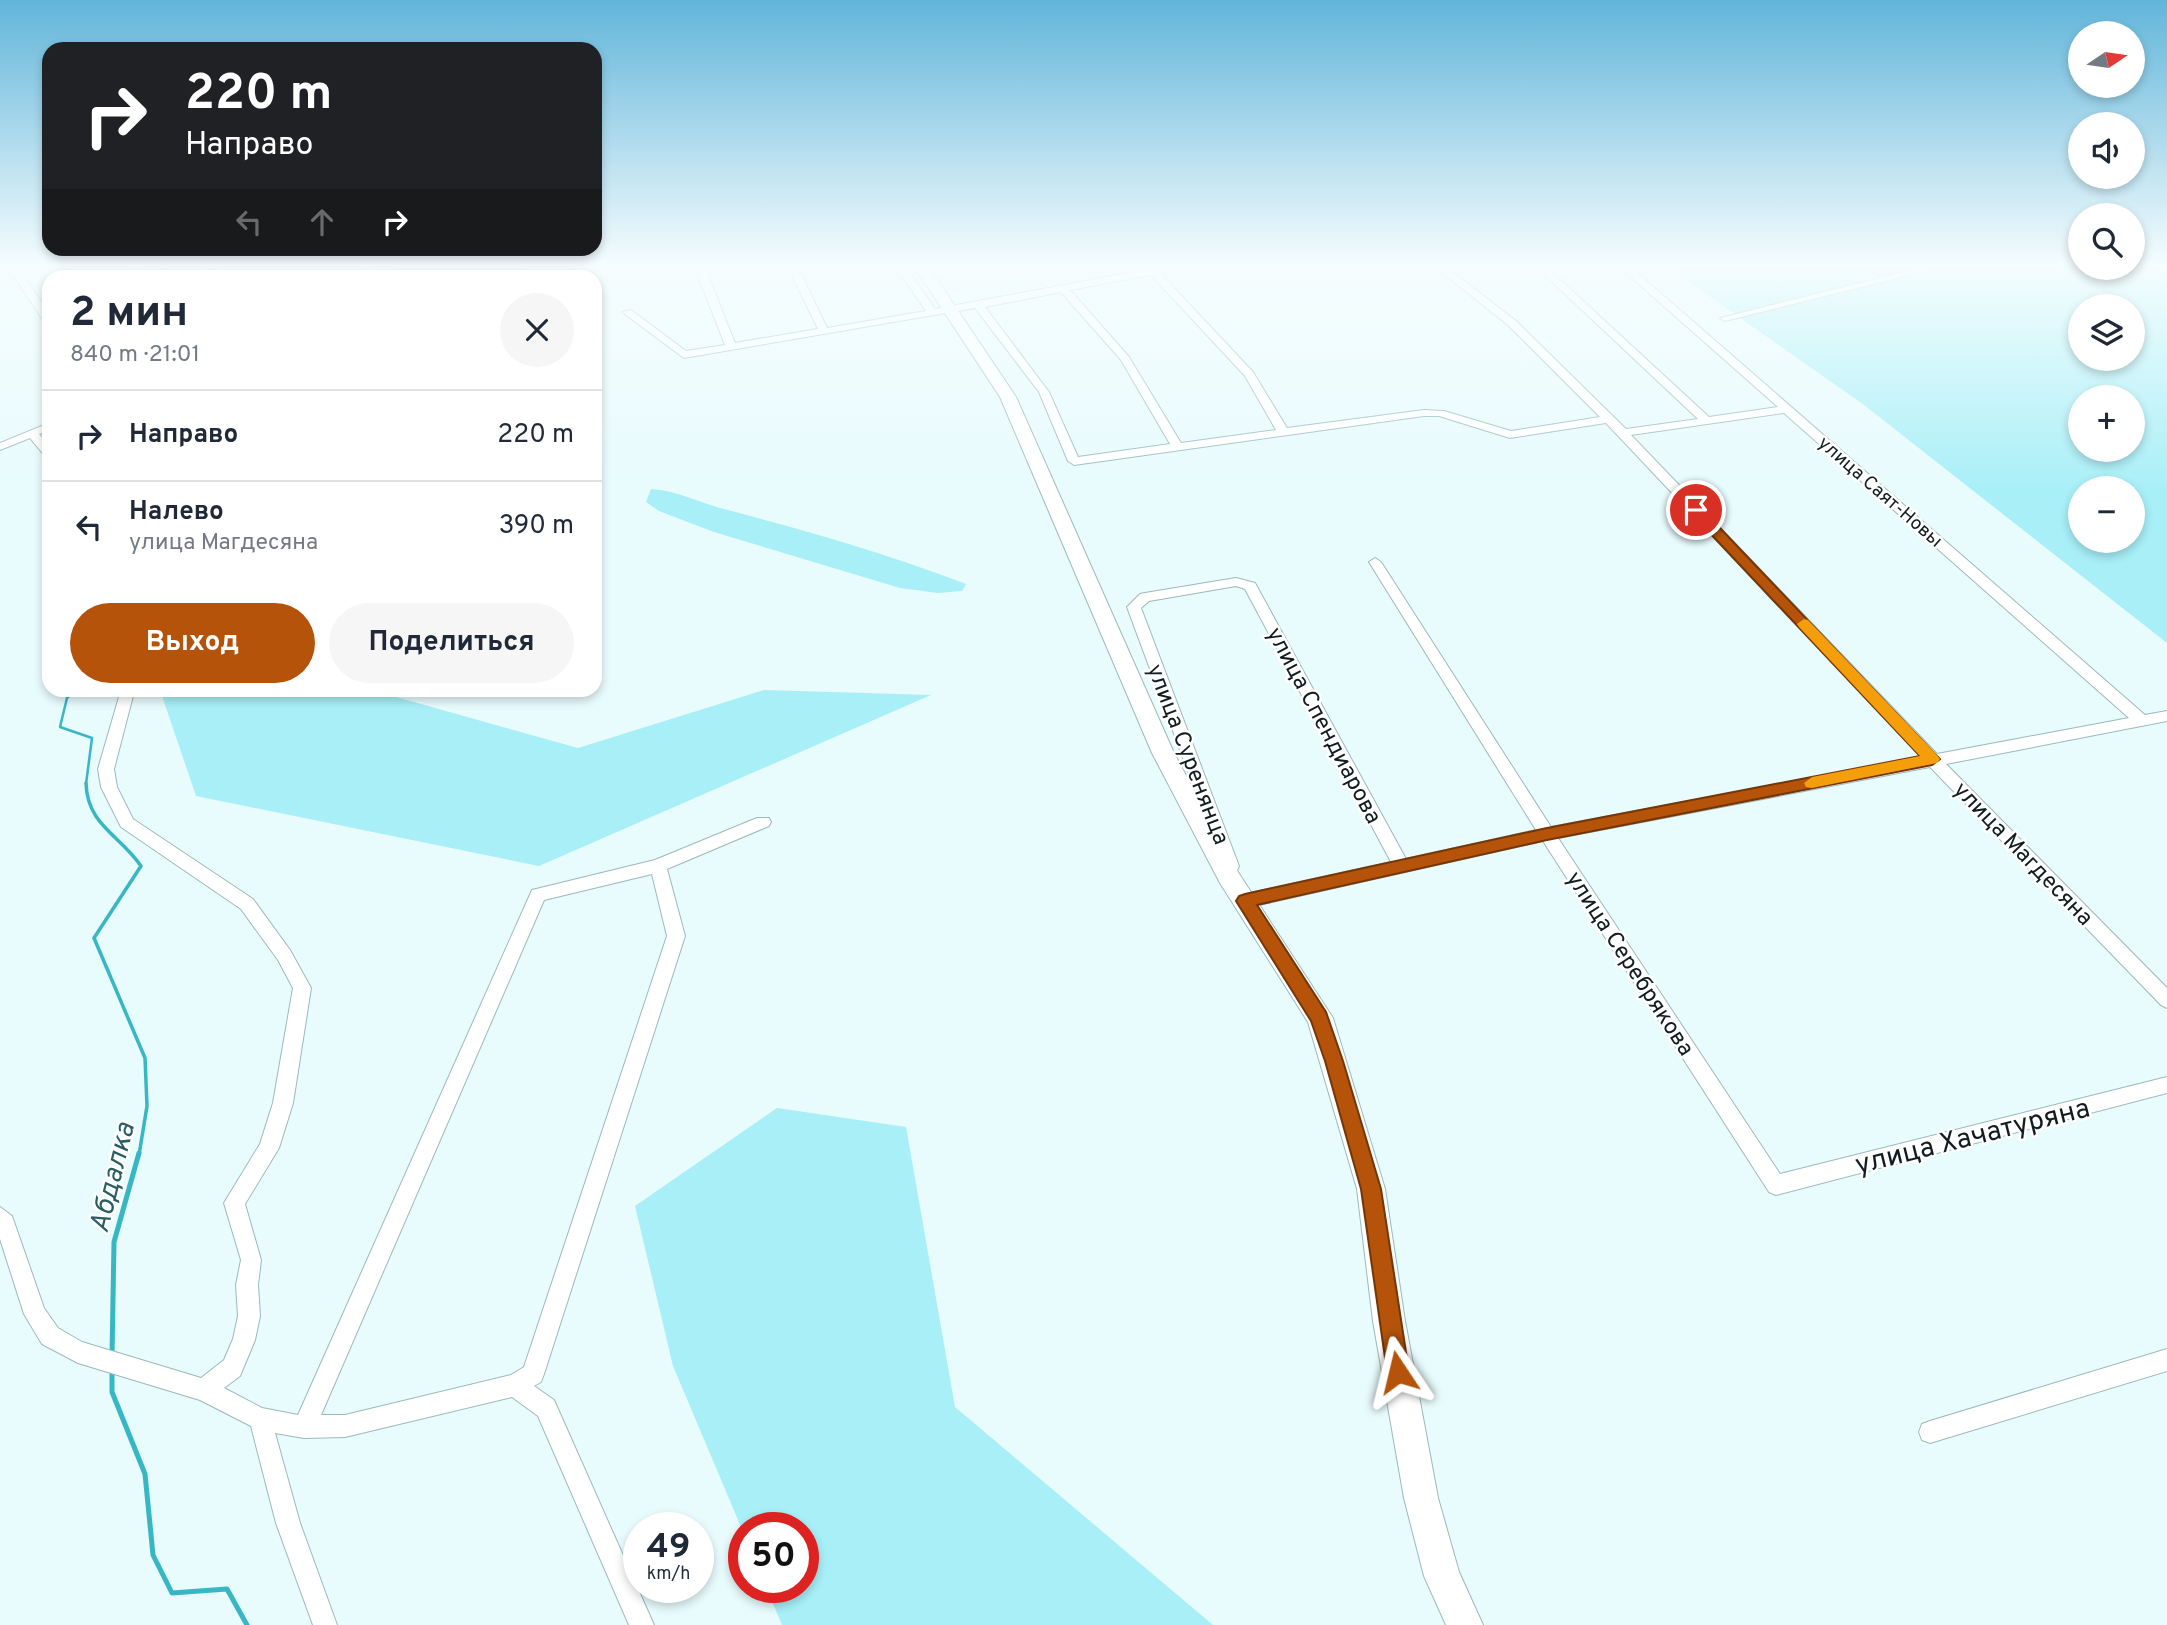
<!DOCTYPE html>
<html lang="ru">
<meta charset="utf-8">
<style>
:root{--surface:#fff;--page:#f6f6f7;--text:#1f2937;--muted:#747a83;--line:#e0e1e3;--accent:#b45309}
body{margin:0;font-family:Overpass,sans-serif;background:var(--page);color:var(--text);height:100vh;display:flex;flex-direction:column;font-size:26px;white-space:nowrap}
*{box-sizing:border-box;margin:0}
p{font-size:23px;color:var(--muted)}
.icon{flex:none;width:38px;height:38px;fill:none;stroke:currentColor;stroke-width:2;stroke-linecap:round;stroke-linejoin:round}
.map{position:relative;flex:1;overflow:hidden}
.drawer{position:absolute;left:42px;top:270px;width:560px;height:427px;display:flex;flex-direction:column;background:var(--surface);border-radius:21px;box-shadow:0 4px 10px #0003}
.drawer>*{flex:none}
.hud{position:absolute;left:42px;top:42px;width:560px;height:214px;border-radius:21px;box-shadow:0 4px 10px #0003;background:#202124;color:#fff;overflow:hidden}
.needle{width:46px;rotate:77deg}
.tools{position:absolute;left:2068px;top:21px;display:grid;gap:14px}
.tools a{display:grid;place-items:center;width:77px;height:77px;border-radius:50%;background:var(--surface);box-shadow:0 4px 10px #0003;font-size:35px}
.speed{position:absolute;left:623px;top:1512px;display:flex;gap:14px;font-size:35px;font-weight:700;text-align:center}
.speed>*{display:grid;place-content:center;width:91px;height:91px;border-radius:50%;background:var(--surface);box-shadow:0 4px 10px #0003;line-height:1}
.speed small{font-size:18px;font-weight:400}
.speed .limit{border:10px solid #d22;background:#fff;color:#111}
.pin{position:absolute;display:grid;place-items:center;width:60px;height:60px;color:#fff;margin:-30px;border:4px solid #fff;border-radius:50%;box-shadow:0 2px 7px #0007}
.me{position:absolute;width:77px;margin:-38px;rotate:350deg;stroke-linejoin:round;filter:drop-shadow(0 0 5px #0008)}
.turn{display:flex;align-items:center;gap:24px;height:147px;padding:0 28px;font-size:32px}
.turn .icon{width:91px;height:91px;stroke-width:2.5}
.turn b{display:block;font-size:49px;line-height:60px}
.lanes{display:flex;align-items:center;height:66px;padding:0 28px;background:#0003;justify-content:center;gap:35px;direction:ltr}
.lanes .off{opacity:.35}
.round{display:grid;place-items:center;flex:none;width:74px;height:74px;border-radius:37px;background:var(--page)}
.overview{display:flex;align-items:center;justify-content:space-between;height:119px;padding:0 28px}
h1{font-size:42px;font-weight:700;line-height:52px}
.primary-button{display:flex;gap:14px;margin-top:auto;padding:14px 28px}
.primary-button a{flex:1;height:80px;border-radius:42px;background:var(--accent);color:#fff;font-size:28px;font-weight:700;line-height:80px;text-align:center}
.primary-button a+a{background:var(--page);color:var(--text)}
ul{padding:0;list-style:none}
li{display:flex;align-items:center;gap:21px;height:91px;padding:0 28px;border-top:2px solid var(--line)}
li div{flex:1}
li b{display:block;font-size:26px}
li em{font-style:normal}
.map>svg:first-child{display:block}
</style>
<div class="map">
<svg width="2167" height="1625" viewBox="0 0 2167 1625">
<rect width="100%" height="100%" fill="#e8fbfd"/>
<path fill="#a8eff7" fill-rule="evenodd" d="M390,263H519L526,276H398Z
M1662,263H2081V268H2133V263H2167V643L1864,405ZM2081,306H2133V359H2081ZM2081,397H2133V450H2081ZM2081,488H2133V541H2081Z
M651,489C676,490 700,503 724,509C807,531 885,553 966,584L962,591L938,593L900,588L714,532L659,511L646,502Z
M160,690H371L578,748L764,690L931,695L539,866L196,796Z
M777,1108L906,1127L955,1407L1213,1625H782L766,1587H803V1528H744V1534L673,1366L635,1206Z"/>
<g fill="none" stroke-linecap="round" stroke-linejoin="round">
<path stroke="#37b7c4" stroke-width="2.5" d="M157,263L171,276
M75,690L67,698L60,727L92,738L86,784"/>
<path stroke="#37b7c4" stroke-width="3.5" d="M86,783C87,825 120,835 141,866L94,938L145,1058L147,1106L139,1155"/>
<path stroke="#37b7c4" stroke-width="5" d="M112,1356L114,1242L139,1153
M112,1371V1392L145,1474L153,1555L172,1593L227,1589L247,1625"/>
<g stroke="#9bb9bc" stroke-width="2">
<path id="street" d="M5,263H15L49,313V324L45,323Z
M126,263H136L147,276H137Z
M204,263H215L227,276H217Z
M359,263H369L379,276H369Z
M693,263H703L735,343L818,329L786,263H796L827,328L926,311L893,263H903L935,309L1182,263H1203L1160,273L1253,372L1287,428L1424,410L1444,411L1511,431L1600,417L1508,325L1430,263H1441L1516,321L1626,429L1698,419L1549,279L1527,263H1539L1555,275L1709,417L1778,407L1615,263H1626L2145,715L2167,711V721L1946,764L2167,988V1008L2161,1005L1930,767L1558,838L1780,1174L2167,1077V1093L1776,1195L1769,1192L1543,841L1245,908L1239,906L1234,893L1236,888H1248L1250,893L1391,862L1245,589L1236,586L1149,601L1141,608L1239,866L1237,871H1225L1127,607L1140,594L1145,593L1236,578L1255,583L1406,859L1536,830L1369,562L1375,558L1381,562L1551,827L1921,757L1606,423L1510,438L1439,416H1424L1074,465L1068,461L1039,392L975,308L684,358L622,312L631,310L686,351L725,345ZM1151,275L1245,376L1276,430L1181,443L1129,357L1070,290ZM1061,292L1121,360L1170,444L1078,457L1049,392L985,307ZM1784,413L2129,718L1937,754L1631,435Z
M1940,263H1958L1725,321L1720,318Z
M49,423V430L39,434L49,446V458L45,456L30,438L0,450V443Z
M121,690H133L134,692L114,769L117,787L133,819L253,899L290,950L311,988L293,1103L279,1148L245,1204L261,1260L258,1285L260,1316L255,1340L240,1376L224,1388L262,1408L298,1415L532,890L655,860L757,818H769L771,822L769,826L667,869L685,936L544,1374L541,1382L534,1386L554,1400L654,1625H629L538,1416L512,1397L345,1437L304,1438L275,1433L300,1523L337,1625H313L276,1523L251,1426L200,1400L78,1363L42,1344L24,1314L0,1239V1207L12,1216L44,1308L58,1328L82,1342L201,1378L224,1360L233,1339L238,1316L236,1285L241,1260L224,1203L260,1144L273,1103L293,988L278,960L241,909L121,827L101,787L98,769ZM652,874L667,936L524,1367L511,1375L345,1415H321L544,900Z
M2167,1349V1371L1930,1443L1922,1440L1919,1432L1922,1424L1930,1421Z"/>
</g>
<g stroke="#9bb9bc" stroke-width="2">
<path id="secondary" d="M912,263H926L1016,397L1174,753L1236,869L1333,1018L1385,1189L1405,1321L1438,1498L1459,1572L1483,1625H1446L1424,1576L1404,1498L1373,1321L1357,1189L1308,1022L1220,883L1152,753L1000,397Z"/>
</g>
<use href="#street" fill="#fff" fill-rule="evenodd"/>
<use href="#secondary" fill="#fff" fill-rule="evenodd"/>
</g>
<linearGradient id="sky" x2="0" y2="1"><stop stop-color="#61b5da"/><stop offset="0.54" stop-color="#f5fdfe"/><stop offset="1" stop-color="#f5fdfe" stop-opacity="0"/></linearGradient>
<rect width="2167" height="491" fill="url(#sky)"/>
<path fill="#b45309" stroke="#753606" stroke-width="2" d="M1696,506L1700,507L1940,759L1932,765L1547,840L1257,905L1326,1012L1343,1061L1381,1189L1409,1372L1406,1380L1398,1383L1390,1380L1387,1372L1361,1189L1325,1061L1311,1021L1236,901L1239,896L1245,894L1547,828L1920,756L1691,513V507Z"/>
<path fill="#f59e0b" d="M1804,619L1808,620L1937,755L1940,759L1937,763L1812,788L1806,787L1804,783L1812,777L1920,756L1799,627L1797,624Z"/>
<g text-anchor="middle" stroke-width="5" stroke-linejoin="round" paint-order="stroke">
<g font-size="19" fill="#111c1e" stroke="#fff">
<text transform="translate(1881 491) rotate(41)" y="7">улица Саят-Новы</text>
</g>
<g font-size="23" fill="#111c1e" stroke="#fff">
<text transform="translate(1325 725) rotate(62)" y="8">улица Спендиарова</text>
<text transform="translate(1189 754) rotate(69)" y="8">улица Суренянца</text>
<text transform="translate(2024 853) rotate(46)" y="8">улица Магдесяна</text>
<text transform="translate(1631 963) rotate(57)" y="8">улица Серебрякова</text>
</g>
<g font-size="28" fill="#111c1e" stroke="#fff">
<text transform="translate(1972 1135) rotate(-14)" y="10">улица Хачатуряна</text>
</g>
<g font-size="28" font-style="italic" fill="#2a5d63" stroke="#fff">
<text transform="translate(111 1177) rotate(-76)" y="10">Абдалка</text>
</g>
</g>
</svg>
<div class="tools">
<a><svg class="needle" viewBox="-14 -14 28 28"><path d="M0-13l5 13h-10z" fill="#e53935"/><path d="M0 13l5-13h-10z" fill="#747a83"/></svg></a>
<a><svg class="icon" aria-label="sound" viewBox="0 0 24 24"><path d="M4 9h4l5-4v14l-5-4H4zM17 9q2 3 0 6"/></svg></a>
<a><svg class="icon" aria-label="search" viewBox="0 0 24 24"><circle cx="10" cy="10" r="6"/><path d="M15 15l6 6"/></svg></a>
<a><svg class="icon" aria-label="layers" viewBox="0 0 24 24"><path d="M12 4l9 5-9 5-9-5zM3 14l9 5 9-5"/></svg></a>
<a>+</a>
<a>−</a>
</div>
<div class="speed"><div>49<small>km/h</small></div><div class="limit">50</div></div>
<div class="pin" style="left:1696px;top:510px;background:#d93025"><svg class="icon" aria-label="arrive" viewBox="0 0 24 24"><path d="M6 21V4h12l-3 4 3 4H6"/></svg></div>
<svg class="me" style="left:1398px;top:1372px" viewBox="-20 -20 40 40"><path d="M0-17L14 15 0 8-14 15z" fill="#b45309" stroke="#fff" stroke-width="4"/></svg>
<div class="hud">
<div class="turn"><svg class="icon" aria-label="right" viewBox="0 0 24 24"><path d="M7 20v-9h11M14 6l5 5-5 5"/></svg><div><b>220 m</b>Направо</div></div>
<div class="lanes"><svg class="icon off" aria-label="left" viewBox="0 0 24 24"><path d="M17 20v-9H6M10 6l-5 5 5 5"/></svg><svg class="icon off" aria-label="ahead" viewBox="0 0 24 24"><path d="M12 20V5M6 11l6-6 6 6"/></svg><svg class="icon" aria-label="right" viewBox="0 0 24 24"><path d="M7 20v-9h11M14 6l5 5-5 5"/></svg></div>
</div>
<section class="drawer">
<div class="overview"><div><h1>2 мин</h1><p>840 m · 21:01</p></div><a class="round"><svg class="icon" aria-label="close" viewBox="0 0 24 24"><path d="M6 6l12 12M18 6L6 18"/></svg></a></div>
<ul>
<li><svg class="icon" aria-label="right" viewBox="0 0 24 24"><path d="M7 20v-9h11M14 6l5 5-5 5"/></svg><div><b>Направо</b></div><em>220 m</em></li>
<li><svg class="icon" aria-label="left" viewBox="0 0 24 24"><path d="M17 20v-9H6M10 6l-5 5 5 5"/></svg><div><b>Налево</b><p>улица Магдесяна</p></div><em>390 m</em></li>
</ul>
<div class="primary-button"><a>Выход</a><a>Поделиться</a></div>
</section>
</div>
